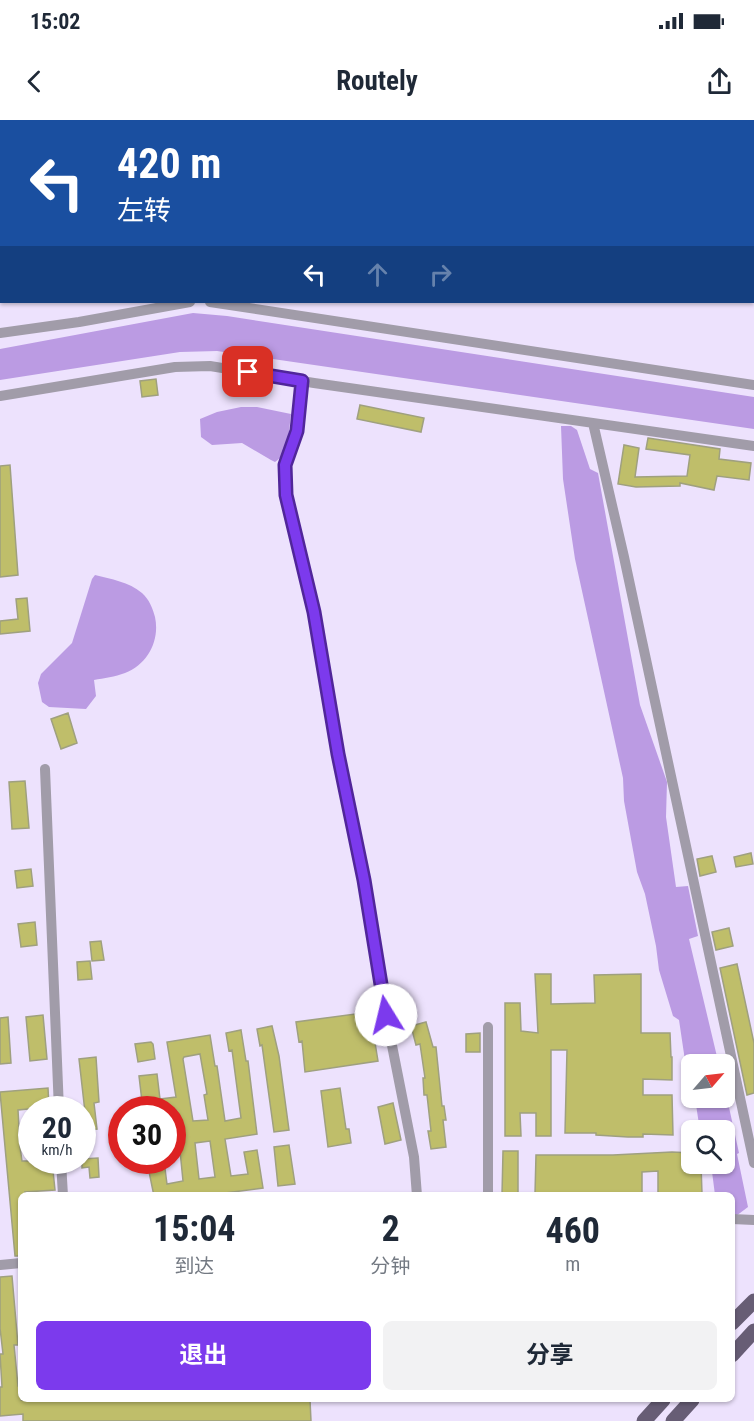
<!DOCTYPE html>
<html lang="zh">
<meta charset="utf-8">
<style>
:root{--surface:#fff;--page:#f2f2f3;--text:#1f2937;--muted:#747a83;--accent:#7c3aed}
body{margin:0;font-family:"Roboto Condensed","Noto Sans SC",sans-serif;background:var(--page);color:var(--text);height:100vh;display:flex;flex-direction:column;font-size:22px;white-space:nowrap}
*{box-sizing:border-box;margin:0}
p{font-size:20px;color:var(--muted)}
.icon{flex:none;width:33px;height:33px;fill:none;stroke:currentColor;stroke-width:2;stroke-linecap:round;stroke-linejoin:round}
.map{position:relative;flex:1;overflow:hidden}
.drawer{position:absolute;left:18px;top:1072px;width:717px;height:210px;display:flex;flex-direction:column;background:var(--surface);border-radius:9px;box-shadow:0 2px 4px #0004}
.drawer>*{flex:none}
.hud{position:absolute;left:0px;top:0px;width:754px;height:183px;box-shadow:0 2px 4px #0004;background:#1a4fa0;color:#fff;overflow:hidden}
.needle{width:39px;rotate:62deg}
.buttons{position:absolute;left:681px;top:934px;display:grid;gap:12px}
.buttons a{display:grid;place-items:center;width:54px;height:54px;border-radius:9px;background:var(--surface);box-shadow:0 2px 4px #0004;font-size:30px}
.speed{position:absolute;left:18px;top:976px;display:flex;gap:12px;font-size:30px;font-weight:700;text-align:center}
.speed>*{display:grid;place-content:center;width:78px;height:78px;border-radius:50%;background:var(--surface);box-shadow:0 2px 4px #0004;line-height:1}
.speed small{font-size:15px;font-weight:400}
.speed .limit{border:9px solid #d22;background:#fff;color:#111}
.pin{position:absolute;display:grid;place-items:center;width:51px;height:51px;color:#fff;margin:-26px;border-radius:12px;box-shadow:0 3px 9px #0006}
.me{position:absolute;width:66px;margin:-33px;rotate:351deg;stroke-linejoin:round;filter:drop-shadow(0 0 4px #0008)}
.turn{display:flex;align-items:center;gap:21px;height:126px;padding:0 18px;font-size:27px}
.turn .icon{width:78px;height:78px;stroke-width:2.5}
.turn b{display:block;font-size:42px;line-height:51px}
.lanes{display:flex;align-items:center;height:57px;padding:0 18px;background:#0003;justify-content:center;gap:30px;direction:ltr}
.lanes .off{opacity:.35}
.eta{display:flex;justify-content:space-evenly;align-items:center;height:102px;text-align:center}
.eta b{font-size:36px;font-weight:700;line-height:42px}
.button{display:flex;gap:12px;margin-top:auto;padding:12px 18px}
.button a{flex:1;height:69px;border-radius:9px;background:var(--accent);color:#fff;font-size:24px;font-weight:700;line-height:69px;text-align:center}
.button a+a{background:var(--page);color:var(--text)}
.status{display:flex;justify-content:space-between;align-items:center;height:42px;padding:0 30px;background:var(--surface);direction:ltr}
.status svg{height:16px;fill:currentColor}
header{display:flex;justify-content:space-between;align-items:center;height:78px;padding:0 18px;background:var(--surface);font-size:27px;font-weight:700}
.map>svg:first-child{display:block}
</style>
<div class="status"><b>15:02</b><svg viewBox="0 0 49 12"><path d="M0 12V9h3v3zM5 12V6h3v6zM10 12V3h3v9zM15 12V0h3v12zM26 1h20v11H26zM47 4h2v5h-2z"/></svg></div>
<header><svg class="icon" aria-label="back" viewBox="0 0 24 24"><path d="M15 5l-7 7 7 7"/></svg>Routely<svg class="icon" aria-label="share" viewBox="0 0 24 24"><path d="M12 15V3M7 8l5-5 5 5M5 13v7h14v-7"/></svg></header>
<div class="map">
<svg width="754" height="1301" viewBox="0 0 754 1301">
<rect width="100%" height="100%" fill="#ede2fd"/>
<path fill="#bb9be3" d="M193,193L227,196L754,277V309L217,231L180,232L0,260V229Z
M241,287H257L291,294C289,308 289,334 275,342L271,340L242,323L212,325L201,317L200,299L217,292Z
M561,306H571L577,310L590,349L598,353L640,585L667,662L666,697L676,767L688,766L698,816L689,819L719,945H692L691,960V955L687,954L679,900L673,896L659,850L656,826L645,774L637,752L624,681L623,658L575,439L563,359Z
M95,455C111,459 129,462 142,473C149,479 153,489 155,497C160,520 148,544 125,553C115,557 104,558 94,560L96,576L86,589L49,587L42,582L38,563L41,554L72,523L92,459Z
M725,969L739,1033L737,1034L748,1087L736,1096H732V1076L715,1075L711,1044H724V1011H700L695,978H724Z"/>
<path fill="#bfbe6a" stroke="#9fa07f" stroke-width="1.5" fill-rule="evenodd" d="M156,259L158,275L142,277L140,261Z
M360,285L424,298L421,312L357,299Z
M648,318L720,329L719,339L751,343L749,360L717,356L714,370L680,363V366L636,367L618,364L624,325L639,328L635,357L687,356L690,335L646,329Z
M10,345L18,455L0,457V346Z
M27,478L30,511L0,514V501L18,499L16,479Z
M68,593L77,623L61,629L51,599Z
M25,661L29,708L12,709L9,662Z
M751,733L753,744L736,747L734,737Z
M712,736L716,752L700,756L697,739Z
M31,749L33,766L17,768L15,751Z
M35,802L37,825L21,827L18,804Z
M729,808L733,826L716,830L712,812Z
M101,821L104,840L92,841L90,822Z
M90,841L92,859L78,860L77,842Z
M737,844L754,923V973L747,975L720,848Z
M535,854H551V884L595,883L594,855L641,854V913H670L671,937H672V960L643,959V975H672L673,1015L643,1014V1017H628L596,1015V1013H565L567,930H551V1016H536V993H520L521,1016H505V883H520L521,911L538,913Z
M370,892L378,941L305,952L302,921L299,922L296,902Z
M43,895L47,939L30,941L26,897Z
M8,897L11,943L0,944V898Z
M426,902L433,927H436L442,986H444L446,1000H443L446,1027L431,1029L428,1011H431L427,975H424L423,958H425L420,924L416,925L411,906Z
M272,906L279,936L289,1010L274,1012L262,925L260,926L257,909Z
M241,910L246,941H248L257,1014L225,1019L231,1056L248,1054L244,1032L257,1030L263,1068L202,1076H154L147,1042L164,1041L167,1064L183,1061L176,990H143L139,956L157,954L160,979L176,977L167,922L210,915L215,946H217L225,1001L241,998L232,930L229,931L226,913ZM200,934L207,974L204,975L208,1000L193,1001L183,939L184,937ZM210,1021L215,1057L199,1059L195,1023Z
M480,913V932H466V914Z
M151,922L153,924L155,939L138,942L135,924Z
M96,937L99,982L94,983L97,1009L82,1011V993L85,992L79,939Z
M48,968L49,987L18,990L20,1027L22,1041H52L55,1070L25,1072L26,1075L21,1076V1136H15L0,972Z
M340,968L346,1009H349L351,1023L328,1027L321,971Z
M393,983L401,1020L385,1024L378,987Z
M289,1025L295,1064L278,1066L274,1027Z
M503,1031H518V1075H502Z
M672,1032L692,1033V1044H701L702,1074L658,1075V1051L642,1052V1076L535,1074L536,1035H613Z
M98,1038L99,1057L90,1058L89,1047L82,1048V1039Z
M12,1156L18,1225H14L18,1266H21V1280H310L311,1301H23V1294L0,1296V1267H2L0,1234H3L0,1208V1157Z"/>
<g fill="none" stroke-linecap="round" stroke-linejoin="round">
<path stroke="#a19ca9" stroke-width="10" d="M210,182L754,265
M0,213L79,202L190,182
M302,261L297,311L285,345L286,375L314,492L337,634L364,760L386,895L414,1037L417,1076
M0,276L175,247L210,246L314,263L754,326
M593,303L624,437L754,1043
M45,649L59,990
M61,1041L63,1076
M488,1076V907
M732,1099L754,1100
M0,1145L21,1143"/>
<path stroke="#675d75" stroke-width="15" d="M732,1203L754,1181
M732,1235L754,1211
M644,1301L663,1280
M673,1301L692,1280"/>
</g>
<g fill="none" stroke-linecap="round" stroke-linejoin="round">
<g stroke="#51269a" stroke-width="15">
<path id="route" d="M248,252L302,261L297,311L285,345L286,375L314,492L338,634L364,760L386,895"/>
</g>
<use href="#route" stroke="#7c3aed" stroke-width="10"/>
</g>
</svg>
<div class="buttons">
<a><svg class="needle" viewBox="-14 -14 28 28"><path d="M0-13l5 13h-10z" fill="#e53935"/><path d="M0 13l5-13h-10z" fill="#747a83"/></svg></a>
<a><svg class="icon" aria-label="search" viewBox="0 0 24 24"><circle cx="10" cy="10" r="6"/><path d="M15 15l6 6"/></svg></a>
</div>
<div class="speed"><div>20<small>km/h</small></div><div class="limit">30</div></div>
<div class="pin" style="left:248px;top:252px;background:#d93025"><svg class="icon" aria-label="arrive" viewBox="0 0 24 24"><path d="M6 21V4h12l-3 4 3 4H6"/></svg></div>
<svg class="me" style="left:386px;top:895px" viewBox="-20 -20 40 40"><circle r="19" fill="#fff"/><path d="M0-13L10 11 0 6-10 11z" fill="#7c3aed"/></svg>
<div class="hud">
<div class="turn"><svg class="icon" aria-label="left" viewBox="0 0 24 24"><path d="M17 20v-9H6M10 6l-5 5 5 5"/></svg><div><b>420 m</b>左转</div></div>
<div class="lanes"><svg class="icon" aria-label="left" viewBox="0 0 24 24"><path d="M17 20v-9H6M10 6l-5 5 5 5"/></svg><svg class="icon off" aria-label="ahead" viewBox="0 0 24 24"><path d="M12 20V5M6 11l6-6 6 6"/></svg><svg class="icon off" aria-label="right" viewBox="0 0 24 24"><path d="M7 20v-9h11M14 6l5 5-5 5"/></svg></div>
</div>
<section class="drawer">
<div class="eta">
<div><b>15:04</b><p>到达</p></div>
<div><b>2</b><p>分钟</p></div>
<div><b>460</b><p>m</p></div>
</div>
<div class="button"><a>退出</a><a>分享</a></div>
</section>
</div>
